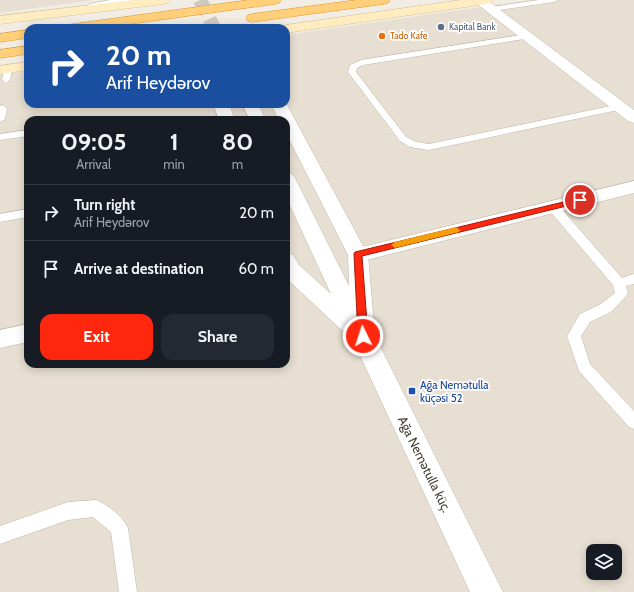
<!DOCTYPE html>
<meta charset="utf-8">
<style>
:root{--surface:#171b24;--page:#242831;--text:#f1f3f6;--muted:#9ea1a6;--line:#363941;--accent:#ff270e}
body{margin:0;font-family:Cabin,sans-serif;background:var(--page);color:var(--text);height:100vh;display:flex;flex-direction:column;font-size:15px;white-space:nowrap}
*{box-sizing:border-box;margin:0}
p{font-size:13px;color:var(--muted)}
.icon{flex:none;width:22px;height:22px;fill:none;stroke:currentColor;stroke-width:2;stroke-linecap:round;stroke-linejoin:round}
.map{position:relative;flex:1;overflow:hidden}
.sheet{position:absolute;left:24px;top:116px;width:266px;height:252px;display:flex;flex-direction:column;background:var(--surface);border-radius:12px;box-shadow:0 2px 10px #0003}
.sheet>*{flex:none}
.guide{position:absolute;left:24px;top:24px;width:266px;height:84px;border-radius:12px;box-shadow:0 2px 10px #0003;background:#1a4fa0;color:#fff;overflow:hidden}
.fabs{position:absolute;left:586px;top:544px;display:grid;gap:8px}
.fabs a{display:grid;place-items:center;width:36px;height:36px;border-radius:8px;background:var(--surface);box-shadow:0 2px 10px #0003;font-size:20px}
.pin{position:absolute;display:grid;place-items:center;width:34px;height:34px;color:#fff;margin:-17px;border:2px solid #fff;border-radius:50%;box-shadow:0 1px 4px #0007}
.me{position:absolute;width:44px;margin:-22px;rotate:356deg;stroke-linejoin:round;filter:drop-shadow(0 0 3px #0008)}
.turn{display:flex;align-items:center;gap:14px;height:84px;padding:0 16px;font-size:18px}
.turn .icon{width:52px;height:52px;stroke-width:2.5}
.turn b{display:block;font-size:28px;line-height:34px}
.eta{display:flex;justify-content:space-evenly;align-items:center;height:68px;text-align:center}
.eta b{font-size:24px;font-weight:700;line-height:28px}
.action{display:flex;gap:8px;margin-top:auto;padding:8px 16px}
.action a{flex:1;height:46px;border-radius:12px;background:var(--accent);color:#fff;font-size:16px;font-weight:700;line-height:46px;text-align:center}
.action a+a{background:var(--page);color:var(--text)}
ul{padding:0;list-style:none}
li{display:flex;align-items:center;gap:12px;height:56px;padding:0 16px;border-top:1px solid var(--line)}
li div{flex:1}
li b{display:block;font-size:15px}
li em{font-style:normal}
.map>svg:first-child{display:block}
</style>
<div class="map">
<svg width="634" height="592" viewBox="0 0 634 592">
<rect width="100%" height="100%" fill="#f2ede4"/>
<path fill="#e7dfd2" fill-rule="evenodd" d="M0,0H94L0,13Z
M530,0H634V592H0V75L28,71V104H286V35ZM28,120H286V364H28ZM593,551H615V573H593Z"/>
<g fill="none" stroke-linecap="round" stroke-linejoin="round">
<path stroke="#cfcac1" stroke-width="14" stroke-dasharray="14 7" stroke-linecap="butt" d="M200,0L214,28"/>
<g stroke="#c1b7a9" stroke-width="1">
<path id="service" d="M539,0H558L554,2L492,11L488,9L492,7Z
M527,34L531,36L530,38L363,65L357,68L356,72L406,137L417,142L429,144L620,104L623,105L625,107L623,109L429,150L410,147L400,141L348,72L350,65L361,60Z
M8,66L12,69L10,80L6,83L2,80L4,69Z
M2,105L7,108L5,119L0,122V106Z
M28,130V136L0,140V134Z
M553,203L557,204L622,278L634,274V284L626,286L628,294L611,312L590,322L581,336L590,364L634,411V429L629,427L579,371L567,336L580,314L601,304L615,293L613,285L549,210L547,207L549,204Z
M28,209V217L0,222V214Z
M96,500C107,504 123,517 128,528L137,592H119L111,532L93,517L68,520L0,544V526L68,502Z"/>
</g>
<g stroke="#c1b7a9" stroke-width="1">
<path id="minor" d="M476,0H487L634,110V123L628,121L477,4Z
M634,181V193L358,262L351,260L348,255L351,250L358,248Z
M28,324V342L0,348V330Z"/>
</g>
<g stroke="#c1b7a9" stroke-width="1">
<path id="tertiary" d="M110,0H135L133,3L93,11L89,10L87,7L89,4Z
M286,103L368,255L374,325L372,330L503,592H470L351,336L346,334L286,278V253L293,255L299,265L331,294L286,197V173L292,174L295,178L349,286L348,255L286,133V120H279L271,104Z
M213,104H229L235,120H219Z
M242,104H258L266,120H250Z"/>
</g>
<g stroke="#d7c294" stroke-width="1">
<path id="secondary" d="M133,0H169L167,3L163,4L0,24V16Z
M461,0H492L490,3L486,4L286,33V28H280L286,25Z
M28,62V70L0,74V66Z"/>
</g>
<g stroke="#e1982f" stroke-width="1">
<path id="trunk" d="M249,0H281L279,3L275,4L101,28H67L68,25L73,24Z
M357,0H390L388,3L384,4L252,22L248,21L246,18L248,15L252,14Z
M28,30V38L0,42V34Z
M28,46V54L0,58V50Z"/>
</g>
<use href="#service" fill="#fff" fill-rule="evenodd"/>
<use href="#minor" fill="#fff" fill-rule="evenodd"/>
<use href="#tertiary" fill="#fff" fill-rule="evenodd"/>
<use href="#secondary" fill="#ffedc1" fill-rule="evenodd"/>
<use href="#trunk" fill="#ffcf79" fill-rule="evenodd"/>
</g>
<path fill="#ff270e" stroke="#a61909" d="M580,198H583V202L362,256L368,336L367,339H360L358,336L354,254L355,252Z"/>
<path fill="#f59e0b" d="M456,227L460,230L459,232L395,248L391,245L395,242Z"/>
<circle fill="#5c6f8a" stroke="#fff" stroke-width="1.5" cx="441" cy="27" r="4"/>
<circle fill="#e8710a" stroke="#fff" stroke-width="1.5" cx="382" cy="36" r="4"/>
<rect fill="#1a4fb4" stroke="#fff" stroke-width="1.5" x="408" y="387" width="8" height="8" rx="2"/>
<g text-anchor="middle" stroke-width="3.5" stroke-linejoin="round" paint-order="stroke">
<g font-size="9" fill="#4e5e75" stroke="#fff" text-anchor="start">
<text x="449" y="30">Kapital Bank</text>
</g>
<g font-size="9" fill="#c56008" stroke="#fff" text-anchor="start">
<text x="390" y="39">Tado Kafe</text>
</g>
<g font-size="11" fill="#164399" stroke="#fff" text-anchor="start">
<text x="420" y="389">Ağa Nemətulla<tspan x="420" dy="13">küçəsi 52</tspan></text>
</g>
<g font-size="13" fill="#443d34" stroke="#fff">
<text transform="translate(425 464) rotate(64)" y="5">Ağa Nemətulla küç.</text>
</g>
</g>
</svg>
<div class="fabs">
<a><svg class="icon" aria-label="layers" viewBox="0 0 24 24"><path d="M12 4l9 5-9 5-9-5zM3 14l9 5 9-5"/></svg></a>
</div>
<div class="pin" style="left:580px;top:200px;background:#d93025"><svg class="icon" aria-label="arrive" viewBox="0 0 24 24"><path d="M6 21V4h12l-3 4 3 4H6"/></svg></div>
<svg class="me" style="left:363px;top:336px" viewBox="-20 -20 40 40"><circle r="17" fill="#ff270e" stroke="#fff" stroke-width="3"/><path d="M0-11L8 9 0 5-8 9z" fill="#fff"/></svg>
<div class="guide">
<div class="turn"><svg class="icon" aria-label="right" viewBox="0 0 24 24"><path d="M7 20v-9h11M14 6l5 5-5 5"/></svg><div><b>20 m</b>Arif Heydərov</div></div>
</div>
<section class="sheet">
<div class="eta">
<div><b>09:05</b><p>Arrival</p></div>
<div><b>1</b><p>min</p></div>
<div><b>80</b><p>m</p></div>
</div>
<ul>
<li><svg class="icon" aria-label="right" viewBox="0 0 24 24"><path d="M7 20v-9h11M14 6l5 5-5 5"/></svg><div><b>Turn right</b><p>Arif Heydərov</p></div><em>20 m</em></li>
<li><svg class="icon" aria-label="arrive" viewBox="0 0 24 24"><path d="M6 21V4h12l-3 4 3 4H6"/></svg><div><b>Arrive at destination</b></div><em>60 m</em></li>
</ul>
<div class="action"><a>Exit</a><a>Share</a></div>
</section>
</div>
